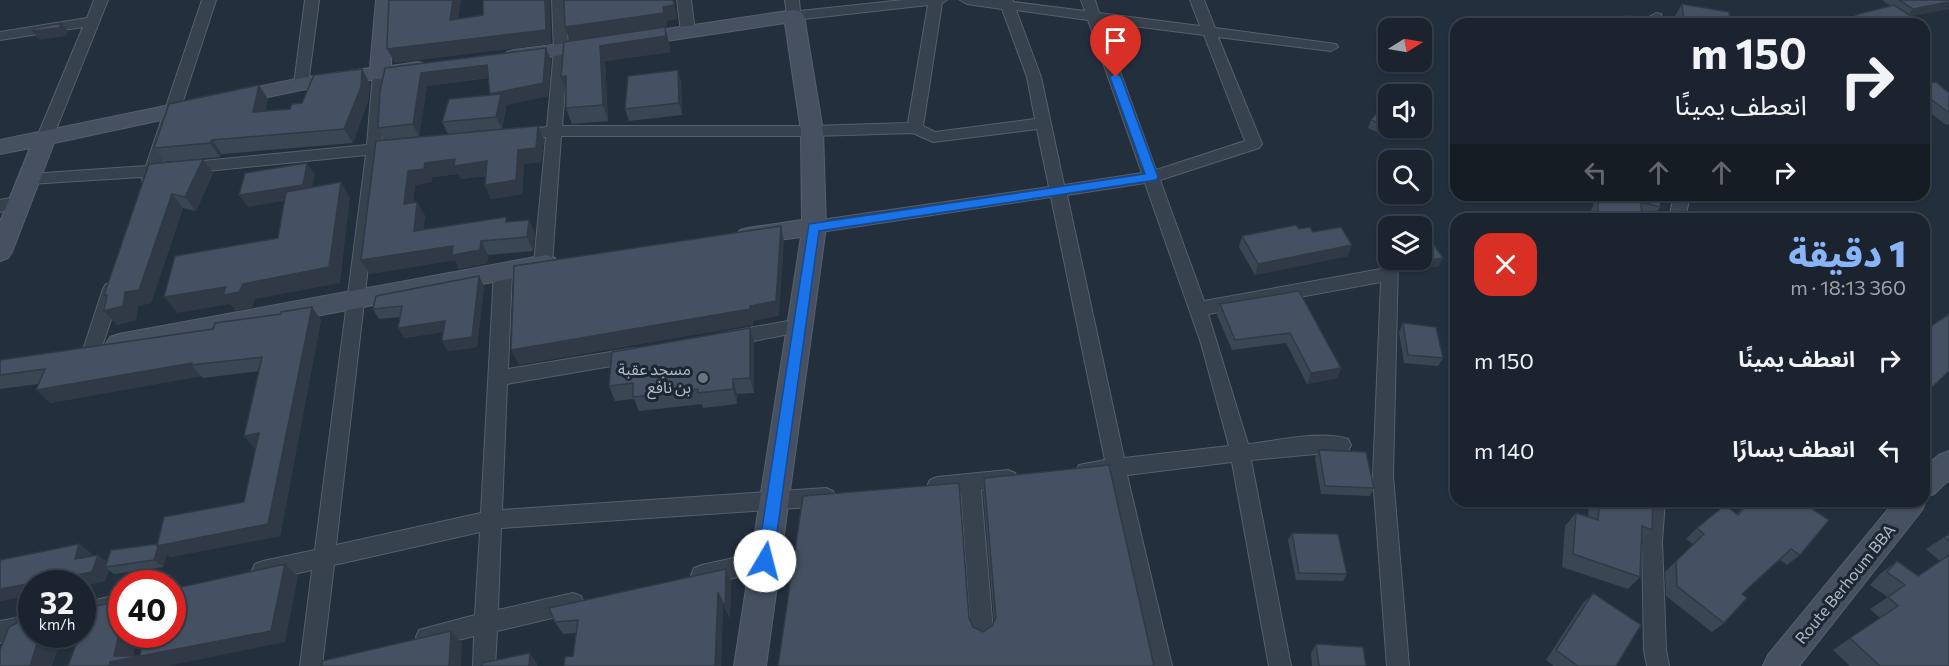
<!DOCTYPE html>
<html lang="ar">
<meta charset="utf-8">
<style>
:root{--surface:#1b232e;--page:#242b36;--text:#f1f3f6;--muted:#a0a4aa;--line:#39404a;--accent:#8ab4f8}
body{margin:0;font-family:Commissioner,"Noto Sans Arabic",sans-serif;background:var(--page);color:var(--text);direction:rtl;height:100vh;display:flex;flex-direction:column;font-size:22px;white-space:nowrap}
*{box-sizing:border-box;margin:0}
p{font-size:20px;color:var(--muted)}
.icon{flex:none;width:33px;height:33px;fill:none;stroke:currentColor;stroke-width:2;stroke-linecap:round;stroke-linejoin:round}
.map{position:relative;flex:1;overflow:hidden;direction:ltr}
.side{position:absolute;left:1450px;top:213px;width:480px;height:294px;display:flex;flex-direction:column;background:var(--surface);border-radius:18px;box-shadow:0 2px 4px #0004,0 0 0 2px var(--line);direction:rtl}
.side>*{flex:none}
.top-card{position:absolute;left:1450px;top:18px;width:480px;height:183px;border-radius:18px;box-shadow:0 2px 4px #0004,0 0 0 2px var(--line);direction:rtl;background:#1b232e;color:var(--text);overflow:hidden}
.needle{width:39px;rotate:79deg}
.tools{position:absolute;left:1378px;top:18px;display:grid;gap:12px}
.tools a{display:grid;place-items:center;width:54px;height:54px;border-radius:12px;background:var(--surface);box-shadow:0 2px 4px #0004,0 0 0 2px var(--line);font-size:30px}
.speed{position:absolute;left:18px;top:570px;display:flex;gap:12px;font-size:30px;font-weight:700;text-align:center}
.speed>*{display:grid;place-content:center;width:78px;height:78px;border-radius:50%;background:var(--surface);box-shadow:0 2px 4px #0004,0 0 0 2px var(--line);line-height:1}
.speed small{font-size:15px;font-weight:400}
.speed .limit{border:9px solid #d22;background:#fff;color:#111}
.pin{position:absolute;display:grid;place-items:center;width:51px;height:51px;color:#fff;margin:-62px -26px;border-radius:50% 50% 50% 0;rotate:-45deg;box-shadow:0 0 6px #0007}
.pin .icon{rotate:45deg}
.me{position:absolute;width:66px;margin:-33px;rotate:8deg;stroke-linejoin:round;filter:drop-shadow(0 0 4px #0008)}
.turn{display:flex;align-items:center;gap:21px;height:126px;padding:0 24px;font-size:27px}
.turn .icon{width:78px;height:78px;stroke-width:2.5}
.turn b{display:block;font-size:42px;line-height:51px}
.lanes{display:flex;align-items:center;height:57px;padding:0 24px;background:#0003;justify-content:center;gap:30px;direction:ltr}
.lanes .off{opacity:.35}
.round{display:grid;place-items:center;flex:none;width:63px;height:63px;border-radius:18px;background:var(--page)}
.headline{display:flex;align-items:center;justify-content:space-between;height:102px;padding:0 24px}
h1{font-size:36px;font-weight:800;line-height:45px;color:var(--accent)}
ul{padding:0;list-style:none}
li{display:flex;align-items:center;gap:18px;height:90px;padding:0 24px}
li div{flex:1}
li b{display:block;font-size:22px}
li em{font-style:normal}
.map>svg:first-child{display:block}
</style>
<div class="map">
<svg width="1949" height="666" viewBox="0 0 1949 666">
<rect width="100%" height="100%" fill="#242f3e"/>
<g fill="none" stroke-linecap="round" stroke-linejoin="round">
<g stroke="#565f6c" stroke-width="2">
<path id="street" d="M94,0H108L53,137L45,142L40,140L37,137L83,27L0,40V32L87,18Z
M202,0H216L162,165L367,145L373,73L380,69L387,73L382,143L397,142L405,147L402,151L381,154L336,545L481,513L494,272L497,268L503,266L509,268L512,272L508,369L635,348L641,350L644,355L641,360L635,362L507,384L502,510L826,488L833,491L836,497L833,503L826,506L501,528L498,610L573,593L581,596L584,603L581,610L573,613L497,631L495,666H473L474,636L427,648L419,644L416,637L419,630L475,615L480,532L334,565L322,666H300L312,570L263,581L255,578L252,571L255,564L263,561L315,550L366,155L158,176L155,184H143L142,177L29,184L23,183L21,179L23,175L29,174L146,166Z
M305,0H319L308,84L301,88L294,84Z
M552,0H566L568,51L562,126H812L908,123L928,5L794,20L787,16L785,0H799L800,11L903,0H947L942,3L923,126L935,132L1035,119L1027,77L1002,9L967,4L960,0H1013V2L1085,11L1081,0H1095L1099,13L1200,26L1190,0H1204L1215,28L1336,44L1338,47L1331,51L1218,37L1262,144L1259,148L1160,180L1204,301L1381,269L1384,256L1389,254V260H1398L1393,476L1409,666H1387L1373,476L1381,282L1208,314L1248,444C1276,441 1321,430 1348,439L1351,445L1348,451L1251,460L1291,666H1269L1232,462L1127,475L1172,666H1150L1108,477L1086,479L1079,477L1076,471L1079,465L1105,460L1051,197L814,233L808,231L806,227L808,223L814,221L1049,187L1037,129L933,142L913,133L812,136H561L552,264L549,268L543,270L537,268L534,264L546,137L517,140L509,135L517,130L547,127L554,51ZM1016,10L1088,20L1142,173L1064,185L1041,77ZM1102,22L1204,35L1245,141L1156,170ZM1145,183L1201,343L1229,446L1124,458L1067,195Z
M677,0H691L695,32L693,35L688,36L681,32Z
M1656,13L1661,14L1664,24H1650L1649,17Z
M1674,195H1690L1685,219H1669Z
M20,196L26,198L28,202L26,206L0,212V200Z
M112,283L118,284L121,289L101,350L98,355L92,357L86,355L83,350L103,289L106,284Z
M799,319L805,321L808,326L805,331L727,346L721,344L718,339L721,334L727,332Z
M1008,470L1015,473L1018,479L1015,485L981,490L993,631L990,638L982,642L974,638L971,631L961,492L937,495L930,492L927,486L930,480L937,477Z
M1645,501H1665L1662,541L1666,650L1669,666H1647L1644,650L1642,541Z
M765,551L773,554L776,561L773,568L765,571L702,585L694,582L691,575L694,568L702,565Z
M122,594V614L82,623V603Z
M32,615V634H34L0,643V621Z"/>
</g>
<g stroke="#565f6c" stroke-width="2">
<path id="secondary" d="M376,0H394L391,66L418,62L425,64L428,68L425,72L301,90L54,143L12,252L8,258L0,261V222L30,148L0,154V140L301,78L370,68Z
M794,10L801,12L804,16L823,131L826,227L766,666H734L801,237L748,244L740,242L736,236L740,230L748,228L802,220L801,131L785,23L633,46L626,44L623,40L626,36L633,34Z
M597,39L604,41L607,45L604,49L514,62L507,60L504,56L507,52L514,50Z
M546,255L555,258L558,264L555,270L119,354L110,351L106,344L110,337L119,334Z
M1949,451V480L1934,494L1925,497L1926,501L1922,510L1799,666H1763L1768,655L1895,501H1924V467L1939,455Z"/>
</g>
<use href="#street" fill="#38414e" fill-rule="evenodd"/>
<use href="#secondary" fill="#465061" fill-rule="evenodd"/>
</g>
<path fill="#3b4654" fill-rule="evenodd" d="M1882,0H1949V9L1911,16L1923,24H1848L1855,15L1891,6Z
M1682,4L1730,24H1676L1675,16Z
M1625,16L1650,24H1602L1605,18L1623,19Z
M665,27L669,43L670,52L605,61L608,121L572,124L566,108V89L561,77Z
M546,48L551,61L548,96L506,105V107L502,129L538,126L544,140L541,162L524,164L522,194L491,199L485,185L486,176L461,179L458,174L432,177V182L415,185L413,203L417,202L425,216L423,229L508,221L535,233L533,251L488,255L487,263L459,269L455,260L369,274L385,140L378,128L380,91ZM488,78L491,95L442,122L448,134L419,137L427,86Z
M362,69L370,84L368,101L353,143L222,154L220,157L165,162L154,148L268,99L265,111L290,109Z
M678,70L681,82L682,115L629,121L625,109Z
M1924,84L1949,93V124L1946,125L1924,108Z
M1371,120L1399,128L1391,138L1368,128Z
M149,164L213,173L196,211L183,208L151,303L138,306L136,320L117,325L104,311L107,298L104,295Z
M1595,195H1661L1660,207L1652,219L1642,216V219H1591V211L1593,206Z
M1299,229L1313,232L1348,256L1255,275L1239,247L1242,236Z
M1443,258L1439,266L1408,271L1400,260H1422Z
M479,276L484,287L477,347L448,351L442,341L443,332L404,338L400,317L379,319L373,309Z
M1299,291L1341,368L1337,378L1307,384L1286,343L1232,350L1217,315L1220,304Z
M312,307L321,320L280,536L170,557L167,554L163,567L114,574L109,570L105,581L82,586V584H32V595L0,601V560L79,544L92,554V556L107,561L157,544L244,502L256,449L259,371L203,378L201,376L50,403L38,384L0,389V360L213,329Z
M1403,323L1443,358L1438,366L1404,363L1399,332Z
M754,343V393L737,394V404L703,408L702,404L639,411L634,399L615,401L609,386Z
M1319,450L1374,488L1370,496L1321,494L1315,458Z
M984,478L1154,666H778L969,618L973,627L983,632L992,626L994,621L983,492Z
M1582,501H1653L1652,530L1641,541L1640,577L1628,589L1562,567L1565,526L1576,513L1588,517L1589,504L1582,502Z
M1748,501H1800V555L1787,565L1780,560L1742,594L1724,623L1712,632L1666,596L1665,572L1693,544L1686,539L1697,528L1737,514Z
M1292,533L1347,574L1343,581L1296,580L1288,540Z
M1949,534V666H1850L1833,650L1880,618L1870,609L1888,597L1870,585L1880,574L1897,561L1918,576L1940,561L1926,549Z
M731,581L730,619L723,604L721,666H564L573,656L576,633L563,634L555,622Z
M1593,593L1616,666H1554L1546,660L1583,603Z
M1316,644L1366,666H1312L1311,653Z"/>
<path fill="#303945" d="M453,0H461L456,34L450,20Z
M545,0H550L551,44L395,63L387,49Z
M673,0H674L677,19L667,21V27L570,41L565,27L663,7Z
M1949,2V9L1907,17L1913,9Z
M62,23L68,32L66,36L39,40L33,31Z
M665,27L669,43L670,52L605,61L608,121L603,105L600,46Z
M546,48L551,61L548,96L506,105V107L502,129L496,117V107L490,94Z
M487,65L492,77L427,86L419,137L413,124L421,73Z
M362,69L370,84L368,101L353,143L344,129Z
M678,70L681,82L682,115L679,103Z
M566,76L567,92L561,77Z
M259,85L268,99L262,126L253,112Z
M538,126L544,140L541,162L524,164L522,194L491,199L485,185L518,150Z
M1396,128H1399L1391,138L1394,129Z
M212,140L222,154L220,157L210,143Z
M203,159L213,173L196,211L185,197Z
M455,159L487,161L493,175L461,179L458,174L432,177V182L415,185L412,218L404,204L408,171L425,163Z
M307,163L315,175L310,197L248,207L239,195Z
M341,182L350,198L340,283L255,299L252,308L236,311L230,304L177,313L164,297L243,284Z
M172,194L183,208L151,303L138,306L136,320L117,325L104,311L116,308L104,295L125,292Z
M417,202L425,216L422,244L414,231Z
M529,220L535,233L533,251L527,237Z
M781,226L784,242L779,316L753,321V325L519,365L511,350L750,306Z
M481,241L488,255L487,263L459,269L455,260L369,274L361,260Z
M1352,245L1348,256L1255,275L1258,264Z
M1443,258L1439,266L1408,271L1411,263Z
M479,276L484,287L477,347L448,351L442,341Z
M312,307L321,320L280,536L170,557L167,554L163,567L154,560L157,546L268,524Z
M445,321L450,331L404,338L398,328Z
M750,328L754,343V393L750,378Z
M192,363L191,365L201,376L50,403L36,390Z
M1341,368L1337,378L1307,384L1311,373Z
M733,379L737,394V404L733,389Z
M259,433L270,446L255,449L244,436Z
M79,544L92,554L88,568L75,559Z
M98,555L111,564L105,567L109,570L105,581L82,586V584H32V595L0,601V589Z
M285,564L298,577L285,642L167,666H109L114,656L121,620L122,634H137L133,658L271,631Z
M726,569L731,581L730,619L725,607Z
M718,592L723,604L721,666H715Z
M451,631L462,643L461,666H449Z
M40,634H63L52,666H30Z
M530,653L537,663V666H529Z"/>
<path fill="#455162" stroke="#303945" stroke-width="1.5" d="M389,0H453L450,20L483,15V0H545L546,30L387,49V44Z
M564,0H673L674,5L663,7L664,13L565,27Z
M1899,0H1949V2L1913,9Z
M1682,4L1729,12L1730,24H1684Z
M1894,5L1923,24H1869L1855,15Z
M1625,16L1647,17L1650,24H1607L1605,18L1626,20Z
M1508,18L1513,24H1485L1481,20Z
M62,23L59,28L33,31L35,28Z
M665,27L666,36L600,46L603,105L566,108V76L561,77L564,42Z
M546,48L543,83L490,94L487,65L421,73L413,124L378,128L380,91L385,68Z
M362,69L361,87L344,129L212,140L210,143L154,148L169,104L259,85L253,112L290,109L292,104L302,103L314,75Z
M678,70L679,103L625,109L628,76Z
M1936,82L1949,93V113L1924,94V84Z
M501,94L496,117L442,122L449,99Z
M1381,108L1389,112V127L1371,120Z
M538,126L536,148L518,150L516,180L485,185L487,161L454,166L455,159L425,163L424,169L408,171L404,204L417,202L414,231L506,217V222L529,220L527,237L481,241L480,250L452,255L453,246L361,260L376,141Z
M203,159L185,197L172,194L139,290L125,292L123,306L104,311L107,295H104L149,164Z
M307,163L303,185L239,195L245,173Z
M341,182L329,267L243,284L239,292L223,295L226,287L164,297L175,256L278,238L286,192Z
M1600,195H1661L1660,207L1641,202L1642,219H1598V199L1600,200Z
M1296,225L1299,229L1310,227L1313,232L1341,227L1352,245L1258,264L1242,236Z
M781,226L776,301L750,306V309L511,350L514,266Z
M1427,235L1443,258L1411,263L1409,260H1422V236Z
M479,276L472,337L442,341L445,321L398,328L402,306L373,309L376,296Z
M1299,291L1341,368L1311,373L1290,333L1235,340L1220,304Z
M312,307L268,524L157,546L164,517L244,502L259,433L244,436L262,357L191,365L192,363L36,390L45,369L0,375V360L213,329L215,323L281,314V312Z
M1949,314V371L1927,392L1924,391V331Z
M1403,323L1436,327L1443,358L1408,355Z
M750,328V378L733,379V389L698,393V389L633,397V383L609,386L612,352Z
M1319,450L1366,452L1374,488L1325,486Z
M1109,465L1154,666H778L803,496L959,483L969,618L973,627L983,632L992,626L996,618L984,478Z
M1600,501H1653L1652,530L1642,526L1640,577L1573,554L1576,513L1598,520Z
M1750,501H1800L1829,520L1800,555L1791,549L1742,594L1747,598L1724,623L1677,586L1676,561L1704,534L1697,528L1725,505L1738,515Z
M1292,533L1338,534L1347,574L1299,573Z
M1949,534V541L1944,537Z
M79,544L75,559L98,555L92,572L0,589V560Z
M157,544V546L158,547L154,560L105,567L111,550Z
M1949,555V666H1880L1850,638L1898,606L1888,597L1905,585L1887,572L1897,561L1918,576Z
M285,564L271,631L110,662L109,666H68L80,634H82V627L89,608L106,604L107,598L122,596V620L114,656H140L144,634H172V589Z
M726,569L725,607L718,592L715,666H564L565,657L573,656L578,620L555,622L549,608Z
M1593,593L1641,625L1616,666H1578L1556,650Z
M32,613V634H40L30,666H0V650L9,627L17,623L15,616Z
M451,631L449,666H322V661Z
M1316,644L1363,647L1366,666H1319Z
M530,653L529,666H482V663Z"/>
<path fill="#1a73e8" stroke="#114b97" stroke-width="1.5" d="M1116,73L1121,77L1158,177L1156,180L819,231L773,561L771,566L765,569L759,566L757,561L809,224L1145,174L1110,77Z"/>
<circle fill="#6b7280" stroke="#1d2633" stroke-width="2" cx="703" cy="378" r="6"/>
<g text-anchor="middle" stroke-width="6" stroke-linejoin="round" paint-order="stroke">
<g font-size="16" fill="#b4bcc9" stroke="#1d2633" text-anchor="end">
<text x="691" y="375">مسجد عقبة<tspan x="691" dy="18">بن نافع</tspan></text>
</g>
<g font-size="16" fill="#b4bcc9" stroke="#1d2633">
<text transform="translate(1845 584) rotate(-51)" y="6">Route Berhoum BBA</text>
</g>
</g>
</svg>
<div class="tools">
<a><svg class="needle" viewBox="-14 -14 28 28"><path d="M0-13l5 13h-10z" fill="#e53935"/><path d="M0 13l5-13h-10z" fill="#a0a4aa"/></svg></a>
<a><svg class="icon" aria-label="sound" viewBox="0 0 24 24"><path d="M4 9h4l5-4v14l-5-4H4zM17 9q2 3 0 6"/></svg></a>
<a><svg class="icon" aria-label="search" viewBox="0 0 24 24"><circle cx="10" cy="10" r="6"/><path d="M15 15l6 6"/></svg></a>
<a><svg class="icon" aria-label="layers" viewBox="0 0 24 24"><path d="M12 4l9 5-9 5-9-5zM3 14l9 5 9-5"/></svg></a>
</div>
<div class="speed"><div>32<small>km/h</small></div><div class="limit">40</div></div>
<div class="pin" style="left:1116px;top:77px;background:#d93025"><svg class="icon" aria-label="arrive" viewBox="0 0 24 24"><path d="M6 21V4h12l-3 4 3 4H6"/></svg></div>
<svg class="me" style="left:765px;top:561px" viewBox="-20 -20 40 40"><circle r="19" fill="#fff"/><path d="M0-13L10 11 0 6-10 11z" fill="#1a73e8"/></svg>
<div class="top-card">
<div class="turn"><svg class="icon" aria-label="right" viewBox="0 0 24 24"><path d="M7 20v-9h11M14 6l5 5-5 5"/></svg><div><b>150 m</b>انعطف يمينًا</div></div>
<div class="lanes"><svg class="icon off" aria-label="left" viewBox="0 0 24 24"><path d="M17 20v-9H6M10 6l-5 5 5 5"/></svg><svg class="icon off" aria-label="ahead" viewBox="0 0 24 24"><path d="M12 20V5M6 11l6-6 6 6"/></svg><svg class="icon off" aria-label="ahead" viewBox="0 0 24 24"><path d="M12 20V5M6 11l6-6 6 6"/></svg><svg class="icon" aria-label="right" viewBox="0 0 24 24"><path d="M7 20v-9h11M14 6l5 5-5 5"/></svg></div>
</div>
<section class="side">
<div class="headline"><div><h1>1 دقيقة</h1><p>360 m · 18:13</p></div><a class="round" style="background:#d93025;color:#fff"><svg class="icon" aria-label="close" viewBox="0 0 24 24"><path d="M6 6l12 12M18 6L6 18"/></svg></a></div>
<ul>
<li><svg class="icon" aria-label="right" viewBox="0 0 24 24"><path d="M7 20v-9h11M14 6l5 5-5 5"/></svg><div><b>انعطف يمينًا</b></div><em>150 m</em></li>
<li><svg class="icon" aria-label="left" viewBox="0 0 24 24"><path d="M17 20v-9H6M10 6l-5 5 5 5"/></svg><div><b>انعطف يسارًا</b></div><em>140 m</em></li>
</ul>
</section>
</div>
